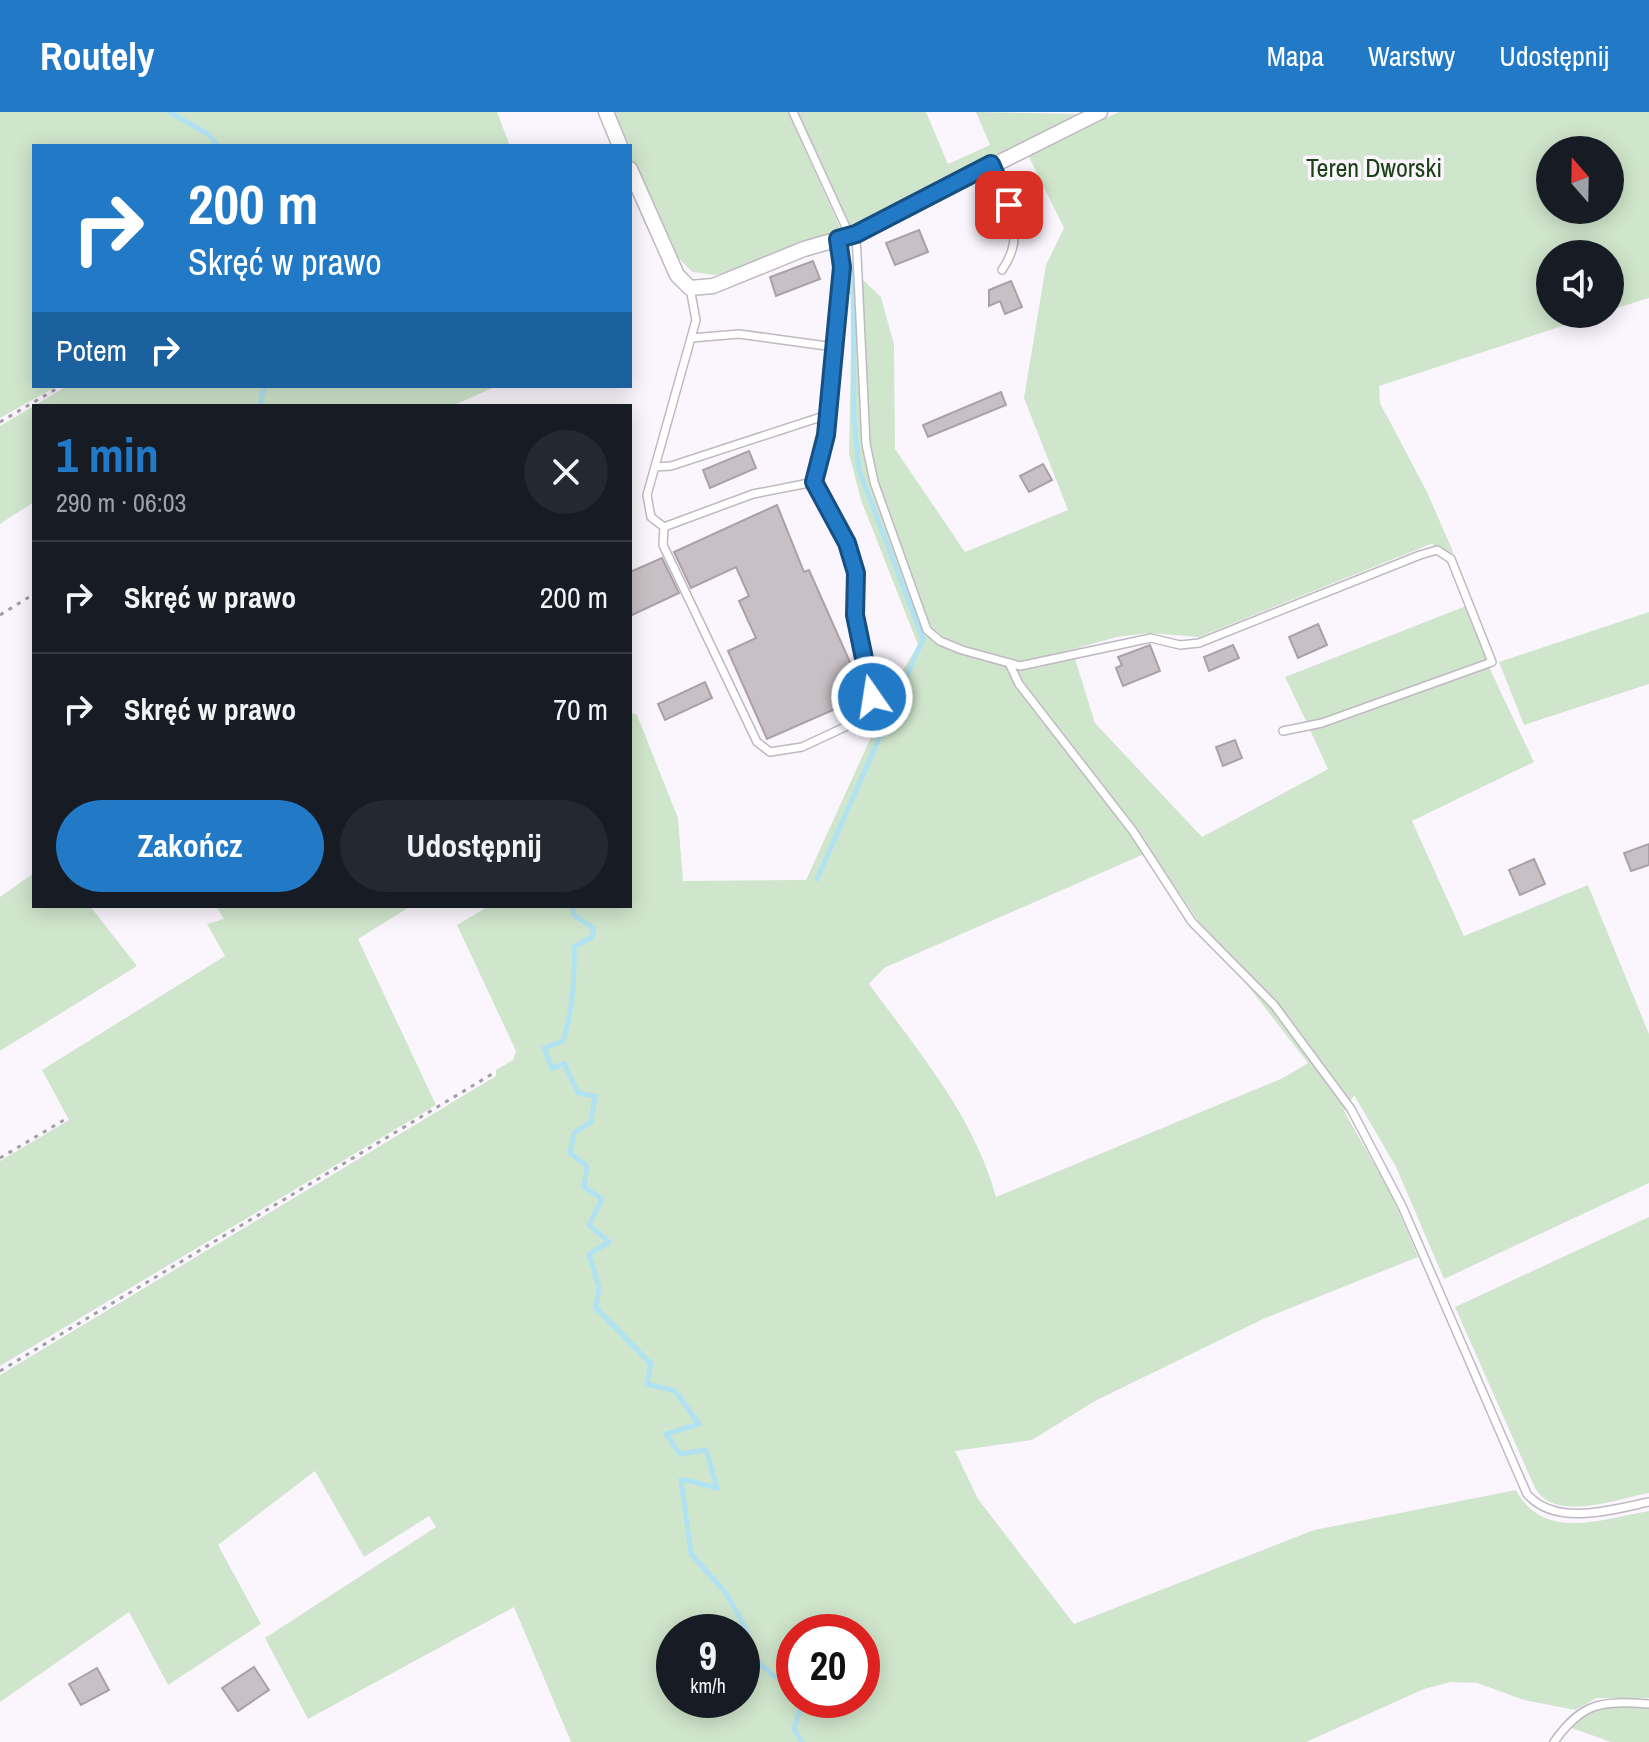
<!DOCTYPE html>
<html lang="pl">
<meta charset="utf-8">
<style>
:root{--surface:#171b24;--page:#242831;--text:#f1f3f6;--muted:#9ea1a6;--line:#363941;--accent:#227ac7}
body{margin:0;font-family:"Archivo Narrow",sans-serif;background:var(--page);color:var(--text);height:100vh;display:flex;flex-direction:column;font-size:30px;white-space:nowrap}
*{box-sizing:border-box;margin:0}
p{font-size:26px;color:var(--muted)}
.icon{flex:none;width:44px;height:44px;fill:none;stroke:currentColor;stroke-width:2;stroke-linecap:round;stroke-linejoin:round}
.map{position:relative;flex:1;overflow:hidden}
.details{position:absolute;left:32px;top:292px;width:600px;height:504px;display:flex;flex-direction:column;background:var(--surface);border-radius:0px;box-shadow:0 4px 20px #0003}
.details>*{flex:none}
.top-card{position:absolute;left:32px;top:32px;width:600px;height:244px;border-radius:0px;box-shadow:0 4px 20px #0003;background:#227ac7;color:#fff;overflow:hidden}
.needle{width:52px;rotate:340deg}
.tools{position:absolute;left:1536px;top:24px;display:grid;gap:16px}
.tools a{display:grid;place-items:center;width:88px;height:88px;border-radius:50%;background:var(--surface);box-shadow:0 4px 20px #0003;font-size:40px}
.speed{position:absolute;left:656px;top:1502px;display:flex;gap:16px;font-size:40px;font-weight:700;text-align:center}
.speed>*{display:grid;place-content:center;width:104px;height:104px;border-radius:50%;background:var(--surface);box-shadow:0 4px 20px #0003;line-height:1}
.speed small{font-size:20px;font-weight:400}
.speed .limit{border:12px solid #d22;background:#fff;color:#111}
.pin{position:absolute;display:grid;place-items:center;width:68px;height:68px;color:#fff;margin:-34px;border-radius:16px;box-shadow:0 4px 12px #0006}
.me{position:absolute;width:88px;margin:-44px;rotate:347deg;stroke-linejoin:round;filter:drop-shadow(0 0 6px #0008)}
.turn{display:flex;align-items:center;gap:28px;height:168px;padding:0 24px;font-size:36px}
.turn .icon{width:104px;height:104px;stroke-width:2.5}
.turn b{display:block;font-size:56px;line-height:68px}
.then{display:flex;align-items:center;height:76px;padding:0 24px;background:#0003;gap:16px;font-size:30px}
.round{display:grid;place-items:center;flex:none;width:84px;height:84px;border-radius:42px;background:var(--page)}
.headline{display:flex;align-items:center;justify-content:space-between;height:136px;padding:0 24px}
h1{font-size:48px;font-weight:700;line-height:60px;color:var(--accent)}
.cta{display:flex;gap:16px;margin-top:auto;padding:16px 24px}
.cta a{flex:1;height:92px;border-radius:48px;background:var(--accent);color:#fff;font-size:32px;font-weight:700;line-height:92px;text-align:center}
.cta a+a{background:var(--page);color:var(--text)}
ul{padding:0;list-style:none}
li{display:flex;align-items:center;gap:24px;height:112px;padding:0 24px;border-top:2px solid var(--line)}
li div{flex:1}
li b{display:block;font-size:30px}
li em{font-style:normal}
header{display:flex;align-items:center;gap:48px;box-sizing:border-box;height:112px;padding:0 40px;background:var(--accent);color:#fff}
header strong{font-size:38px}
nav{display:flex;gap:44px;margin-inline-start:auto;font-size:28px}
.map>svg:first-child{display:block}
</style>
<header>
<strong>Routely</strong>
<nav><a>Mapa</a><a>Warstwy</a><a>Udostępnij</a></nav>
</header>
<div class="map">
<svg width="1649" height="1630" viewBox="0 0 1649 1630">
<rect width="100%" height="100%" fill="#fbf6fe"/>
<path fill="#d0e6cc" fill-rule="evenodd" d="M0,0H497L510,34H34V274H57L0,306Z
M611,0H788L842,120L736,158L715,163L692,160L669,136L630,45V34H625Z
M797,0H926L948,52L990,33L976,0L1080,2L851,116Z
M1119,0H1649V186L1610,198V142H1550V202H1599L1379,274L1380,291L1427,380L1454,442L1431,432L1199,525L1149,521L1117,525L1067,539L1075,547L1095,611L1202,725L1328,657L1310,618L1345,608L1488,553L1534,650L1412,709L1464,824L1588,773L1649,922V1071L1444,1167L1396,1055L1354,983L1344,999L1391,1082L1418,1145L1263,1207L1095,1289L1032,1328L955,1339L978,1387L1074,1512L1314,1418L1516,1378C1544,1430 1601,1407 1649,1399V1586H1597L1575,1598L1524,1588L1477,1571L1451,1570L1424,1577L1306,1630H571L514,1495L308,1607L265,1526L436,1415L429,1404L364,1445L315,1359L218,1433L261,1512L168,1573L129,1500L0,1590V1263L496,964V958L513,948L516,939L457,813L489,794H630V600L637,603L678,706L683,769L806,768L898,566L918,533L861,388L849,342L852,182H845L848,165H860L881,185L894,233L895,337L965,440L1068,398L1024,286L1046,153L1064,116L1027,41ZM1550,38H1610V98H1550ZM1142,743L1171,769L1205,819L1308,951L1283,966L996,1085C974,1004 918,939 869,872L884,856ZM674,1520H742V1588H674ZM794,1520H862V1588H794Z
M67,274H497L452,294H34V390L0,412V314Z
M1466,494L1486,547L1326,607L1307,611L1285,565Z
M1649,500V572L1524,613L1499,550Z
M34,761V794H90L137,854L0,939V785Z
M216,794H411L358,827L436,993L0,1254V1049L69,1008L42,958L225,844L207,812L224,807Z
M1649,1105V1381C1616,1387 1555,1411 1535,1376L1455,1195Z
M1619,1593L1649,1596V1630H1611L1569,1615L1589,1599Z"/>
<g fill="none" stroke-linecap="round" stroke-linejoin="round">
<path stroke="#b1e2f1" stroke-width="5" d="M169,0L208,22L218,34
M260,294L264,274
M817,767L923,527L859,358L854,306L853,158
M573,794L574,803L594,817L592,825L574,835C575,868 573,898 563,929L544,936L552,957L564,951L578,981L595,984L591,1010L574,1021L570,1041L587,1054L584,1075L602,1087L589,1113L609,1130L589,1142L599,1175L596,1196L651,1252L647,1272L675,1279L699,1312L666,1322L680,1342L706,1338L717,1376L681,1367L691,1442L726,1481L746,1517L751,1544L794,1581
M802,1630L794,1617L803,1588"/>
</g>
<path fill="#c8c0c4" stroke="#aaa1a6" stroke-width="2" d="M919,118L928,140L895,153L886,131Z
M813,149L820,167L776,184L770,165Z
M1011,169L1022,195L1005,202L1000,189L989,194V178Z
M1001,280L1006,293L928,325L923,313Z
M749,339L756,356L710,376L703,358Z
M1043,352L1052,368L1029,380L1020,364Z
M777,393L804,460L809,458L865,584L767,627L728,539L756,526L739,489L749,484L736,455L691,476L674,440Z
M662,446L679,481L630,504V460Z
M1318,512L1327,533L1298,546L1289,525Z
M1150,533L1160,559L1123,574L1116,556L1122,553L1118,545Z
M1233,533L1239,546L1209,559L1204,545Z
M705,570L712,586L665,608L658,592Z
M1235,628L1242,646L1223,654L1216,635Z
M1649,732V753L1631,759L1624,741Z
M1534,747L1545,772L1520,783L1509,758Z
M254,1555L269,1578L238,1599L222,1576Z
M97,1556L109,1578L81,1593L69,1572Z"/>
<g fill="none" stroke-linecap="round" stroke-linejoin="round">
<g stroke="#bfb9c1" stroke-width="10">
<path id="service" d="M793,0L850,124
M992,54C1010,89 1027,123 1002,158
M856,122L866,332L874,370L927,518L940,529L962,538L1020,554L1151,526L1180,533L1199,531L1420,443L1437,438L1451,447L1492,550L1322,611L1283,619
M690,176L696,208L647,383L651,405L664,415L753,382L814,370L826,323L842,155L838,127
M691,226L739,222L834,235
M655,355L671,354L827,303
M664,415L663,433L757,630L770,640L802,635L845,615L865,600L872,585L855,503L856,461L847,431L814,370
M1009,551L1019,572L1133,719L1192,810L1274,893L1351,997L1402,1094L1527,1382C1556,1415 1611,1398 1649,1390
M1554,1630C1583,1589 1602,1589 1649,1592"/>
</g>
<g stroke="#bfb9c1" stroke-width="17">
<path id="minor" d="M606,0L620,34
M630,57L677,163L690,176L713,174L804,137L856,122L1100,0"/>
</g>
<path stroke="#a29fa4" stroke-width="3" stroke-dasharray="4 6" stroke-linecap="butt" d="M0,310L61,274
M0,503L34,482
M0,1046L64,1008
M0,1259L492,962"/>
<use href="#service" stroke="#fff" stroke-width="7"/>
<use href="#minor" stroke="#fff" stroke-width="14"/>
</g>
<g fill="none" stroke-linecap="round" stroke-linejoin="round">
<g stroke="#164f81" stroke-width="20">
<path id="route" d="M872,585L855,503L856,461L847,431L814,370L826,323L842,155L838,127L856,122L991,52L1009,93"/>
</g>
<use href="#route" stroke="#227ac7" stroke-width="14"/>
</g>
<g text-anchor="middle" stroke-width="7" stroke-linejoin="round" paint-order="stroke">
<g font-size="26" fill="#1b4215" stroke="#fbf6fe">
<text x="1374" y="65">Teren Dworski</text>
</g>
</g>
</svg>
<div class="tools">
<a><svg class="needle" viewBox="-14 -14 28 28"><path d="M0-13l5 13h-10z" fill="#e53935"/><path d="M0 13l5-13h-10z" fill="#9ea1a6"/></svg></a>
<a><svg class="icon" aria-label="sound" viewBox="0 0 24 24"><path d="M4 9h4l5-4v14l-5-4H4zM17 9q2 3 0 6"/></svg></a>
</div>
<div class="speed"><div>9<small>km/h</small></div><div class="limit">20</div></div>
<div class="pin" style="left:1009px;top:93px;background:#d93025"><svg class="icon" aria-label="arrive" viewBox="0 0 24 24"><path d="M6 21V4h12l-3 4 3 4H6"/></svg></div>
<svg class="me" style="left:872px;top:585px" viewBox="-20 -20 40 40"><circle r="17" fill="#227ac7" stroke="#fff" stroke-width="3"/><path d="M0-11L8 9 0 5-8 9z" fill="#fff"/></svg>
<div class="top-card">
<div class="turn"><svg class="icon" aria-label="right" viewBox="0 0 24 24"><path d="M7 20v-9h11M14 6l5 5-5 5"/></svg><div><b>200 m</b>Skręć w prawo</div></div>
<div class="then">Potem<svg class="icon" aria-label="right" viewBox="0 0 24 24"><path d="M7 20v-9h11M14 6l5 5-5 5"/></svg></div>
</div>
<section class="details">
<div class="headline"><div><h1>1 min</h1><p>290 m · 06:03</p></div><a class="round"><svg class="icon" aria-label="close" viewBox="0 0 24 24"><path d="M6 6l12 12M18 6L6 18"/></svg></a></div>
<ul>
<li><svg class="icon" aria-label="right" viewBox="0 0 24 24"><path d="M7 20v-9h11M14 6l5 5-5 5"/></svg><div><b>Skręć w prawo</b></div><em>200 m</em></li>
<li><svg class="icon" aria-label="right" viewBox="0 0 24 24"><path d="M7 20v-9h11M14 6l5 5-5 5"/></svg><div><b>Skręć w prawo</b></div><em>70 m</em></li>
</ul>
<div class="cta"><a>Zakończ</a><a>Udostępnij</a></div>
</section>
</div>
